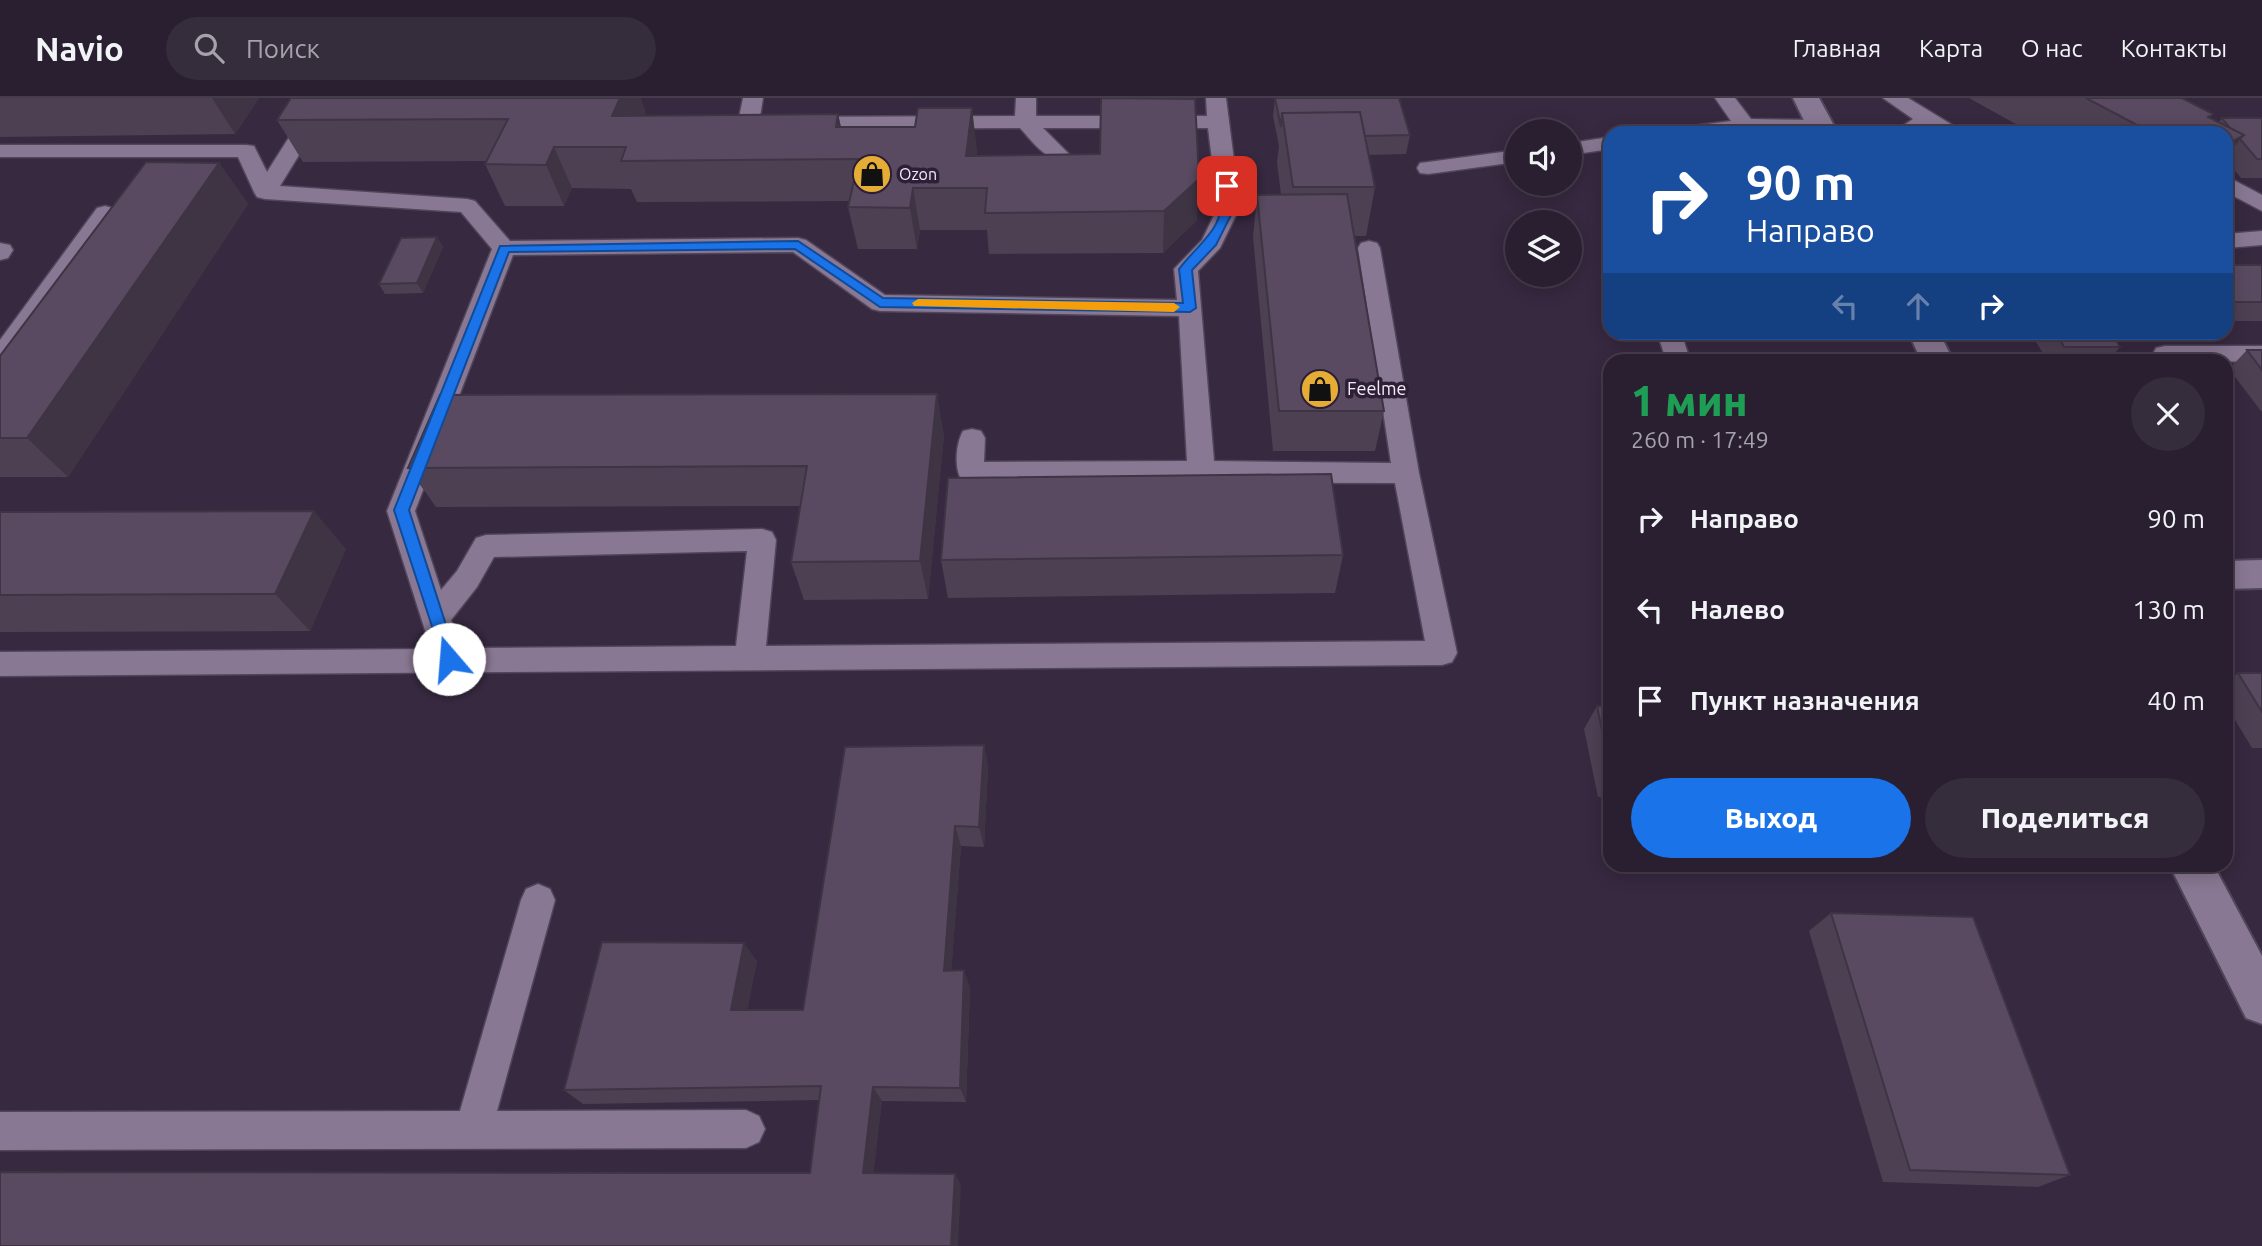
<!DOCTYPE html>
<html lang="ru">
<meta charset="utf-8">
<style>
:root{--surface:#291f30;--page:#352c3c;--text:#f1f3f6;--muted:#a5a2ab;--line:#453d4c;--accent:#1a73e8}
body{margin:0;font-family:Ubuntu,sans-serif;background:var(--page);color:var(--text);height:100vh;display:flex;flex-direction:column;font-size:26px;white-space:nowrap}
*{box-sizing:border-box;margin:0}
p{font-size:23px;color:var(--muted)}
.icon{flex:none;width:38px;height:38px;fill:none;stroke:currentColor;stroke-width:2;stroke-linecap:round;stroke-linejoin:round}
.map{position:relative;flex:1;overflow:hidden}
.panel{position:absolute;left:1603px;top:256px;width:630px;height:518px;display:flex;flex-direction:column;background:var(--surface);border-radius:21px;box-shadow:0 4px 18px #0003,0 0 0 2px var(--line)}
.panel>*{flex:none}
.banner{position:absolute;left:1603px;top:28px;width:630px;height:214px;border-radius:21px;box-shadow:0 4px 18px #0003,0 0 0 2px var(--line);background:#1a4fa0;color:#fff;overflow:hidden}
.buttons{position:absolute;left:1505px;top:21px;display:grid;gap:14px}
.buttons a{display:grid;place-items:center;width:77px;height:77px;border-radius:50%;background:var(--surface);box-shadow:0 4px 18px #0003,0 0 0 2px var(--line);font-size:35px}
.pin{position:absolute;display:grid;place-items:center;width:60px;height:60px;color:#fff;margin:-30px;border-radius:14px;box-shadow:0 4px 10px #0006}
.me{position:absolute;width:77px;margin:-38px;rotate:342deg;stroke-linejoin:round;filter:drop-shadow(0 0 5px #0008)}
.turn{display:flex;align-items:center;gap:24px;height:147px;padding:0 28px;font-size:32px}
.turn .icon{width:91px;height:91px;stroke-width:2.5}
.turn b{display:block;font-size:49px;line-height:60px}
.lanes{display:flex;align-items:center;height:66px;padding:0 28px;background:#0003;justify-content:center;gap:35px;direction:ltr}
.lanes .off{opacity:.35}
.round{display:grid;place-items:center;flex:none;width:74px;height:74px;border-radius:37px;background:var(--page)}
.head{display:flex;align-items:center;justify-content:space-between;height:119px;padding:0 28px}
h1{font-size:42px;font-weight:800;line-height:52px;color:#1e9e55}
.action{display:flex;gap:14px;margin-top:auto;padding:14px 28px}
.action a{flex:1;height:80px;border-radius:42px;background:var(--accent);color:#fff;font-size:28px;font-weight:800;line-height:80px;text-align:center}
.action a+a{background:var(--page);color:var(--text)}
ul{padding:0;list-style:none}
li{display:flex;align-items:center;gap:21px;height:91px;padding:0 28px}
li div{flex:1}
li b{display:block;font-size:26px}
li em{font-style:normal}
header{display:flex;align-items:center;gap:42px;box-sizing:border-box;height:98px;padding:0 35px;background:var(--surface);border-bottom:2px solid var(--line)}
header strong{font-size:33px}
nav{display:flex;gap:38px;margin-inline-start:auto;font-size:24px}
.search{width:490px;height:63px;background:var(--page);display:flex;align-items:center;gap:18px;box-sizing:border-box;padding:0 24px;border-radius:38px;color:var(--muted);font-size:26px}
.map>svg:first-child{display:block}
</style>
<header>
<strong>Navio</strong>
<div class="search"><svg class="icon" aria-label="search" viewBox="0 0 24 24"><circle cx="10" cy="10" r="6"/><path d="M15 15l6 6"/></svg>Поиск</div>
<nav><a>Главная</a><a>Карта</a><a>О нас</a><a>Контакты</a></nav>
</header>
<div class="map">
<svg width="2262" height="1148" viewBox="0 0 2262 1148">
<rect width="100%" height="100%" fill="#372940"/>
<g fill="none" stroke-linecap="round" stroke-linejoin="round">
<g stroke="#514559" stroke-width="3">
<path id="service" d="M314,0H334L280,88L467,101L475,103L510,143L798,140L806,142L885,197L1177,202L1174,171L1202,142L1218,109L1208,30H1043L1069,56L1066,61C1047,65 1032,43 1020,30L748,31L741,29L738,25L743,0H763L760,19L1015,18L1016,0H1036V18H1207L1206,0H1226L1240,109L1220,150L1198,173L1214,363L1391,365L1358,150L1361,145L1369,143L1377,145L1380,150L1419,375L1457,555L1452,564L1442,567L0,578V554L431,551L387,413L492,151L461,114L265,101L257,99L254,94L238,59H0V47H246L254,48L267,74ZM793,154L872,211L880,213L1179,218L1187,363L984,364L985,340L981,333L972,331L963,333C956,345 954,369 961,381L970,384L1395,385L1425,543L766,548L776,442L772,434L762,431L486,437L476,440L457,473L441,492L415,413L513,157ZM747,453L736,548L460,550L451,522L477,489L494,459Z
M1715,0H1735L1751,21L1820,22L1827,24L1830,28L1827,32L1820,34L1673,35L1677,31L1684,29L1731,23Z
M1883,0H1908L1959,31L1963,35H1937L1928,30L1918,35H1892L1913,21Z
M1610,39V51L1570,57V45Z
M1517,52V64L1428,76L1420,75L1417,70L1420,65L1428,64Z
M2226,78L2262,97V113L2226,94Z
M105,108L113,110L116,115L9,266L0,268V242L97,110Z
M2262,133V147L2226,150V136Z
M0,145L10,147L13,152L8,160L0,162Z
M1657,234H1681L1690,262H1666Z
M2165,248H2262V264L2156,262L2153,256L2156,250Z
M538,786L550,791L555,802L497,1013L746,1012L759,1018L765,1031L759,1044L746,1050L0,1052V1014L460,1013L521,802L526,791Z"/>
</g>
<g stroke="#514559" stroke-width="4">
<path id="minor" d="M1793,0H1819L1838,35H1810Z
M1908,234H1939L1953,262H1921Z
M2262,462V490L2226,491V463Z
M2169,766H2213L2262,858V926L2246,920Z"/>
</g>
<use href="#service" fill="#897893" fill-rule="evenodd"/>
<use href="#minor" fill="#897893" fill-rule="evenodd"/>
</g>
<path fill="#4d4053" d="M0,0H259L235,36L0,39Z
M1106,0H1176L1197,122L1163,155L989,156L987,132H920L917,151H858L848,109L850,103L637,104L631,91L572,90L564,108H505L485,66L487,63L303,64L277,22L646,15L644,18L838,16L841,29L977,52L976,58L1100,56Z
M1275,0L1410,37L1406,56L1368,57L1375,89L1366,138H1355L1384,313L1375,353H1273L1253,139L1257,97H1281L1277,64L1279,48L1273,18Z
M1969,0H2182L2213,16L2210,20L2219,24L2222,20H2262V80H2241L2226,62V35H2032Z
M219,65L248,106L68,379H0V258Z
M437,139L443,149L423,195L385,196L379,186Z
M2226,167H2262V223H2226Z
M2030,234H2111L2120,249L2109,262H2047Z
M2247,252H2262V313H2261L2229,271Z
M944,337L928,501L804,502L791,464L800,408L436,409L408,370Z
M0,414L346,451L310,533L0,534Z
M1343,457L1335,495L948,500L941,462Z
M2238,575H2262V650H2252L2226,607V584Z
M1597,608L1610,609V699H1598L1584,631Z
M984,647L988,669L984,749L961,748L951,873L970,889L966,1004L882,1003L873,1076H955L961,1088L810,1075L819,1002L583,1006L564,992L757,863L747,912H803Z
M1831,815L2070,1077L2038,1089L1883,1084L1809,833Z"/>
<path fill="#3e3444" d="M212,0H259L235,36Z
M620,0H641L646,15L629,57L612,18Z
M972,10L977,52L972,90L966,58Z
M838,16L847,58L836,29Z
M2244,37L2226,59V47Z
M554,49L572,90L564,108L546,67Z
M219,65L248,106L68,379L27,340Z
M1199,81L1197,122L1163,155L1164,113Z
M913,90L920,132L917,151L910,110Z
M437,139L443,149L423,195L417,185Z
M937,296L944,337L928,501L920,463Z
M314,413L346,451L310,533L275,496Z
M984,647L988,669L984,749L979,729Z
M955,728L961,748L950,890L944,873Z
M744,845L757,863L744,928L731,912Z
M964,872L970,889L966,1004L960,990Z
M873,989L882,1003L872,1087L863,1075Z
M955,1076L961,1088L958,1148H951Z"/>
<path fill="#594a61" stroke="#3e3444" stroke-width="2" d="M291,0H620L612,18L838,16L836,29H915L918,10H972L966,58L1100,56L1101,0L1195,1L1199,81L1164,113L985,115L987,90H913L910,110L848,109L859,61L621,63L626,49H554L546,67L485,66L508,21L277,22Z
M1275,0H1399L1410,37L1365,38L1360,14L1282,15L1281,29Z
M2086,0H2182L2213,16L2208,19L2244,37L2226,47V35H2152Z
M1360,14L1375,89H1293L1282,15Z
M2222,20H2262V61H2257L2240,41L2244,37L2230,30Z
M146,64L219,65L27,340H0V258Z
M1347,96L1384,313H1279L1257,97Z
M437,139L417,185L379,186L401,140Z
M2226,167H2262V204H2226Z
M2056,234H2111L2120,249H2064Z
M2247,252H2262V272Z
M937,296L920,463L791,464L807,368L408,370L440,297Z
M1331,376L1343,457L941,462L948,380Z
M314,413L275,496L0,497V414Z
M2238,575H2262V614Z
M1597,608L1610,609V671Z
M984,647L979,729L955,728L944,873L964,872L960,990L873,989L863,1075L955,1076L951,1148H0V1074L810,1075L821,988L564,992L602,844L744,845L731,912H803L845,649Z
M1831,815L1973,819L2070,1077L1910,1072Z"/>
<path fill="#1a73e8" stroke="#114b97" stroke-width="2" d="M1227,84L1232,88L1235,109L1216,147L1192,172L1196,210L1190,214L880,209L795,151L509,154L409,412L457,561L455,565H444L394,412L500,148L798,143L883,200L1183,205L1179,171C1203,140 1226,132 1221,88Z"/>
<path fill="#f59e0b" d="M918,201L1174,205L1180,209L1174,214L914,208L912,205Z"/>
<defs>
<g id="shop-disc" transform="scale(2.0125)"><circle r="9.5" fill="#e5ad36" stroke="#2d1f35"/><path d="M-5-2.5h2.3a2.7 3.5 0 0 1 5.4 0H5L5.5 6h-11ZM-1.5-2.5h3a1.5 2.3 0 0 0-3 0Z" fill="#111"/></g>
</defs>
<g fill-rule="evenodd">
<use href="#shop-disc" x="872" y="76"/>
<use href="#shop-disc" x="1320" y="291"/>
</g>
<g text-anchor="middle" stroke-width="7" stroke-linejoin="round" paint-order="stroke">
<g font-size="16" fill="#f3eaf9" stroke="#2d1f35" text-anchor="start">
<text x="899" y="82">Ozon</text>
</g>
<g font-size="18" fill="#f3eaf9" stroke="#2d1f35" text-anchor="start">
<text x="1347" y="297">Feelme</text>
</g>
</g>
</svg>
<div class="buttons">
<a><svg class="icon" aria-label="sound" viewBox="0 0 24 24"><path d="M4 9h4l5-4v14l-5-4H4zM17 9q2 3 0 6"/></svg></a>
<a><svg class="icon" aria-label="layers" viewBox="0 0 24 24"><path d="M12 4l9 5-9 5-9-5zM3 14l9 5 9-5"/></svg></a>
</div>
<div class="pin" style="left:1227px;top:88px;background:#d93025"><svg class="icon" aria-label="arrive" viewBox="0 0 24 24"><path d="M6 21V4h12l-3 4 3 4H6"/></svg></div>
<svg class="me" style="left:449px;top:561px" viewBox="-20 -20 40 40"><circle r="19" fill="#fff"/><path d="M0-13L10 11 0 6-10 11z" fill="#1a73e8"/></svg>
<div class="banner">
<div class="turn"><svg class="icon" aria-label="right" viewBox="0 0 24 24"><path d="M7 20v-9h11M14 6l5 5-5 5"/></svg><div><b>90 m</b>Направо</div></div>
<div class="lanes"><svg class="icon off" aria-label="left" viewBox="0 0 24 24"><path d="M17 20v-9H6M10 6l-5 5 5 5"/></svg><svg class="icon off" aria-label="ahead" viewBox="0 0 24 24"><path d="M12 20V5M6 11l6-6 6 6"/></svg><svg class="icon" aria-label="right" viewBox="0 0 24 24"><path d="M7 20v-9h11M14 6l5 5-5 5"/></svg></div>
</div>
<section class="panel">
<div class="head"><div><h1>1 мин</h1><p>260 m · 17:49</p></div><a class="round"><svg class="icon" aria-label="close" viewBox="0 0 24 24"><path d="M6 6l12 12M18 6L6 18"/></svg></a></div>
<ul>
<li><svg class="icon" aria-label="right" viewBox="0 0 24 24"><path d="M7 20v-9h11M14 6l5 5-5 5"/></svg><div><b>Направо</b></div><em>90 m</em></li>
<li><svg class="icon" aria-label="left" viewBox="0 0 24 24"><path d="M17 20v-9H6M10 6l-5 5 5 5"/></svg><div><b>Налево</b></div><em>130 m</em></li>
<li><svg class="icon" aria-label="arrive" viewBox="0 0 24 24"><path d="M6 21V4h12l-3 4 3 4H6"/></svg><div><b>Пункт назначения</b></div><em>40 m</em></li>
</ul>
<div class="action"><a>Выход</a><a>Поделиться</a></div>
</section>
</div>
